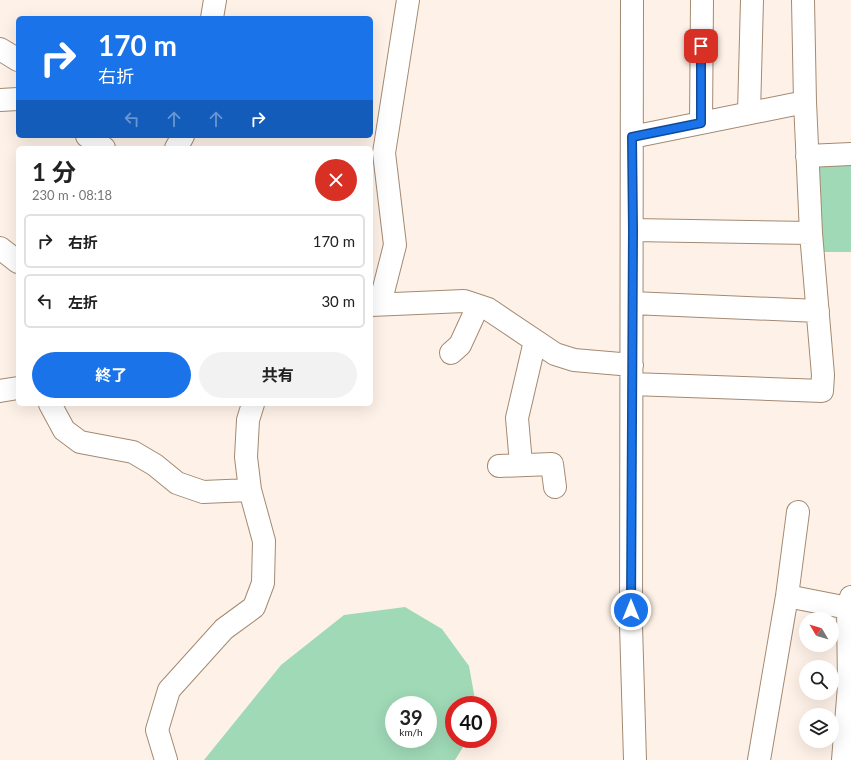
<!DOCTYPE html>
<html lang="ja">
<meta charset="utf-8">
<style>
:root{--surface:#fff;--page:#f2f2f2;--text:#222;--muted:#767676;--line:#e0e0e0;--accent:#1a73e8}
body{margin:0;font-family:Lato,"Noto Sans JP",sans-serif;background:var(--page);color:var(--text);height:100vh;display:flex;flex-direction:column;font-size:15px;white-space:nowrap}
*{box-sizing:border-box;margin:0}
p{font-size:13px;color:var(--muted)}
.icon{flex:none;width:22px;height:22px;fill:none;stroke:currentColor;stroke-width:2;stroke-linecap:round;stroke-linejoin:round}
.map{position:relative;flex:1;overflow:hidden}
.drawer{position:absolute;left:16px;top:146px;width:357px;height:260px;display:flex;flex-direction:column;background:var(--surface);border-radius:6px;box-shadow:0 4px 16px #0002}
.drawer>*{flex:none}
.top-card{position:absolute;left:16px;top:16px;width:357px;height:122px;border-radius:6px;box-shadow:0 4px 16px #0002;background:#1a73e8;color:#fff;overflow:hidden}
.needle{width:26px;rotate:308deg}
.controls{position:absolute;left:799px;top:612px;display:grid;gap:8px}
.controls a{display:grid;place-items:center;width:40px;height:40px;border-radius:50%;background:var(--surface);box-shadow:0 4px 16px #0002;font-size:20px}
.speed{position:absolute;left:385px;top:696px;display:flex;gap:8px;font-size:20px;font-weight:700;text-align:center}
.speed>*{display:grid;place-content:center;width:52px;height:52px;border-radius:50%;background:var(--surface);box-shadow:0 4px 16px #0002;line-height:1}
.speed small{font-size:10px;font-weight:400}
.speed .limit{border:6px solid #d22;background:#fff;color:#111}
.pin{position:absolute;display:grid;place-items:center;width:34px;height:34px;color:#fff;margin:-17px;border-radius:8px;box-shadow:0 2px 6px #0006}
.me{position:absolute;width:44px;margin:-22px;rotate:0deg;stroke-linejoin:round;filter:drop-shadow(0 0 3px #0008)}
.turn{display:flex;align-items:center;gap:14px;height:84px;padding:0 16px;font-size:18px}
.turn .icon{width:52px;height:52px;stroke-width:2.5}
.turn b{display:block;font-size:28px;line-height:34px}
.lanes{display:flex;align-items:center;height:38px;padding:0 16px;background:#0003;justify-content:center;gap:20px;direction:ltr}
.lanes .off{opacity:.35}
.round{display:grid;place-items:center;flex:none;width:42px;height:42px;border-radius:21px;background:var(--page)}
.summary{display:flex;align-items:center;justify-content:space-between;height:68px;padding:0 16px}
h1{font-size:24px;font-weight:700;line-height:30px}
.button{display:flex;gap:8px;margin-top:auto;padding:8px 16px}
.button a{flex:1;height:46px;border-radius:24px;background:var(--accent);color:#fff;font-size:16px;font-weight:700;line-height:46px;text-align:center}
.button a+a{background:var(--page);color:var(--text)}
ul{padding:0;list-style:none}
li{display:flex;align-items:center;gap:12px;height:54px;margin:0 8px 6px;padding:0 8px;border:2px solid var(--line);border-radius:6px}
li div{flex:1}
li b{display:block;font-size:15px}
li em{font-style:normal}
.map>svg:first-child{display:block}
</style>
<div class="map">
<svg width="851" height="760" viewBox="0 0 851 760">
<rect width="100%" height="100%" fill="#fef2e8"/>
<path fill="#9fd9b6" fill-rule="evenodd" d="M818,164L851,165V252H822Z
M405,607L442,629L469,666L476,705H454V739H468L455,760H204L281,665L344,615ZM394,705H428V739H394Z"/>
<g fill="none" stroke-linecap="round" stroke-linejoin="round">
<g stroke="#a38a72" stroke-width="24">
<path id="minor" d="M632,0L631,625L635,760
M212,18L215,0
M0,49L18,60
M0,100L18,99
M749,113L752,0
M701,123L702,0
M87,136L104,148
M632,137L805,102
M176,148L183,136
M807,156L851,154
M633,230L811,233
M0,248L18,262
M632,303L818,311
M380,304L395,245L384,153L408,0
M371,305L464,301L488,309L555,354L574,360L632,365
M451,353L460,345L478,306
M632,384L822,391L823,375L811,233L805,102L803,0
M0,391L18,388
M50,404L64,430L80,442L133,452L155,465L177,483L203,492L250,490
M521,464L517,418L535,341
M499,466L552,464L555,487
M787,596L848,608
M166,760L157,730L169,690L224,629L254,607L263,583L264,541L250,490L246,457L248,420L253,404
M759,760L787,596L798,512
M843,760L849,686L848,608L851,597"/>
</g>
<use href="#minor" stroke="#fff" stroke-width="22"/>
</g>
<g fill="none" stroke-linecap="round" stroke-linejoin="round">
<g stroke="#114b97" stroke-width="10">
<path id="route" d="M631,610L633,230L632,137L701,123V46"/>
</g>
<use href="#route" stroke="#1a73e8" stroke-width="7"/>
</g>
</svg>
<div class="controls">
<a><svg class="needle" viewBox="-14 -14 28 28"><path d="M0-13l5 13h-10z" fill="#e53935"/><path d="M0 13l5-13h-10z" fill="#767676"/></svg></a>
<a><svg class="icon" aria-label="search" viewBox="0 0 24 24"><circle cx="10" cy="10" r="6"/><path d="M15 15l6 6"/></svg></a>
<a><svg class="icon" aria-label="layers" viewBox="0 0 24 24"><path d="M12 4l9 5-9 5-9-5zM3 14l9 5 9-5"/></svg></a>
</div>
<div class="speed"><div>39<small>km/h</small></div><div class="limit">40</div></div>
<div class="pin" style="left:701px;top:46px;background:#d93025"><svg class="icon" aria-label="arrive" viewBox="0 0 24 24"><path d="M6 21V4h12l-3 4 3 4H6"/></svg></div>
<svg class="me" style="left:631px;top:610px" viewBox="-20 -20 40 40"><circle r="17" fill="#1a73e8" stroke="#fff" stroke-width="3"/><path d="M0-11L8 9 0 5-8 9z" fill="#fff"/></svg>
<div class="top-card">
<div class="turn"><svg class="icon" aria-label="right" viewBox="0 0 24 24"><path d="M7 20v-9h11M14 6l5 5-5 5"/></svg><div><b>170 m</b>右折</div></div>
<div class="lanes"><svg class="icon off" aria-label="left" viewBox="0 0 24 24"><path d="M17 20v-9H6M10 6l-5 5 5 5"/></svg><svg class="icon off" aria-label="ahead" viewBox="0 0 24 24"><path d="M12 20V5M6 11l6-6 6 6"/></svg><svg class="icon off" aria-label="ahead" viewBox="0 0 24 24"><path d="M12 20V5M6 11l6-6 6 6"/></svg><svg class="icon" aria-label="right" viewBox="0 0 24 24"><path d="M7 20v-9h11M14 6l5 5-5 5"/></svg></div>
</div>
<section class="drawer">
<div class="summary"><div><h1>1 分</h1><p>230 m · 08:18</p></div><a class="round" style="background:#d93025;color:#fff"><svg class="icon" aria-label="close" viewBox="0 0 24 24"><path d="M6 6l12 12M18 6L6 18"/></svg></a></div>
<ul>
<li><svg class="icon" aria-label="right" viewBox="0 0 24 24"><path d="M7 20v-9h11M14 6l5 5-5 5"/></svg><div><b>右折</b></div><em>170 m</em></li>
<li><svg class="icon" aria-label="left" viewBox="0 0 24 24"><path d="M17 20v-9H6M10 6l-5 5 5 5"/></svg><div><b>左折</b></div><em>30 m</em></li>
</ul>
<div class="button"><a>終了</a><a>共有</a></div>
</section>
</div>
